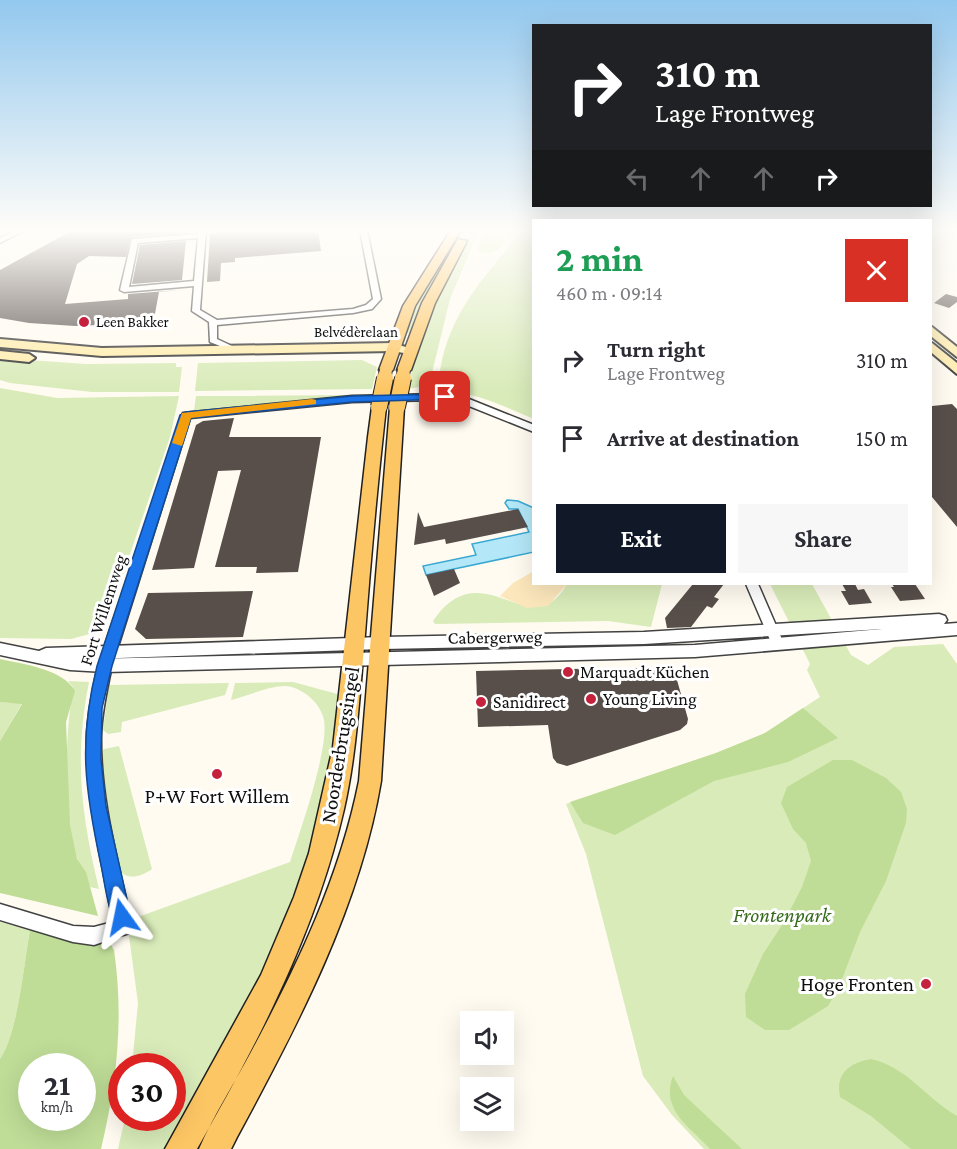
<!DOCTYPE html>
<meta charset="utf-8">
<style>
:root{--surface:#fff;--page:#f7f7f7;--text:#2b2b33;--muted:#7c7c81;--accent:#111827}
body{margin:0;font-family:"Crimson Pro",serif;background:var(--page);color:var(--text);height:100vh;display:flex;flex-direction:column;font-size:22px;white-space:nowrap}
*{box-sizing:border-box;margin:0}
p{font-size:20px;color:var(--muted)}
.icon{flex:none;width:33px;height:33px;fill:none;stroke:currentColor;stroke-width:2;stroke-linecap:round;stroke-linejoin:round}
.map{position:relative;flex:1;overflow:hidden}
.details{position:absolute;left:532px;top:219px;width:400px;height:366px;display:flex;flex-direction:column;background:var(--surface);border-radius:0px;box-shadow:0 6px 24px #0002}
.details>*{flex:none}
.top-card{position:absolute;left:532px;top:24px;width:400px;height:183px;border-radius:0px;box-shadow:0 6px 24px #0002;background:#202124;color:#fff;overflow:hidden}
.controls{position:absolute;left:460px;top:1011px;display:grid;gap:12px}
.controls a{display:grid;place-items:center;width:54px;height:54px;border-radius:0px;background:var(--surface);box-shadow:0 6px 24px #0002;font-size:30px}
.speed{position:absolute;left:18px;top:1053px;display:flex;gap:12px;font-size:30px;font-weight:700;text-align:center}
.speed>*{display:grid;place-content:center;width:78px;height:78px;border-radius:50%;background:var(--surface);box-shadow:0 6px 24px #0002;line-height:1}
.speed small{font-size:15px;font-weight:400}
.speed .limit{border:9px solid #d22;background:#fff;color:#111}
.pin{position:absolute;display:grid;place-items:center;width:51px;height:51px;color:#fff;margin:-26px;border-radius:12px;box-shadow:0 3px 9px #0006}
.me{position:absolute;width:66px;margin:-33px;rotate:348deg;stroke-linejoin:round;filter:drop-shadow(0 0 4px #0008)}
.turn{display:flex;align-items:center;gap:21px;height:126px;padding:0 24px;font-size:27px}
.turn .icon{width:78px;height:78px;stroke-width:2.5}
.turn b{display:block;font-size:42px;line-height:51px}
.lanes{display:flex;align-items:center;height:57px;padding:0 24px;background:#0003;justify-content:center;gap:30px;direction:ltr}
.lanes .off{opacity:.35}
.round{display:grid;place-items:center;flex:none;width:63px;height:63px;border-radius:0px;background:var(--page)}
.head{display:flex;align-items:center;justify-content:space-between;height:102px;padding:0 24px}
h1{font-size:36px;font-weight:700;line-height:45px;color:#1e9e55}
.primary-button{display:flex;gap:12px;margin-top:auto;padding:12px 24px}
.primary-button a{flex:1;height:69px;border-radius:0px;background:var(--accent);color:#fff;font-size:24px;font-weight:700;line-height:69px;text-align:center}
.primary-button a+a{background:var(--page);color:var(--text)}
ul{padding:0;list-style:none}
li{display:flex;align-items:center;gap:18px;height:78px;padding:0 24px}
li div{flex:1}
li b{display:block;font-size:22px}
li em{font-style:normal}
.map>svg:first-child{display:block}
</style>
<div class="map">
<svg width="957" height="1149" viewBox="0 0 957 1149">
<rect width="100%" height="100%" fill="#fffbf1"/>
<path fill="#d9ebb9" d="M461,230H463L428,293L411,333H404L418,300Z
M472,230H479L450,299L429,385L408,389C419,332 442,279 472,230Z
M486,230H516C505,242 495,261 476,250Z
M523,230H534V419C502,406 473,390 438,392C441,321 480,282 523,230Z
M0,358L86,364L176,363V367H182L179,392H92L10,383L0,380Z
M362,360L377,367L372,389L195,391L198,363Z
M0,388L57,398L179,396L170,437L104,630L71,639L0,638Z
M360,395L194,411L196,396Z
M567,584H662L651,627L608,621L435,624L433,621C482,548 531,648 567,584Z
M770,584H812L851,655L868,665L894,647L943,644L957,664V1149H704L672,1115L643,1076L586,854L566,804L716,753L765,733L820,697L807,670L810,664Z
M68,681L89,682C74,758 81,814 99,889L90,887C87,876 81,869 77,858C61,820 66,728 73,687Z
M293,682L341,695L336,750L320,822L285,930L171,1149H118L125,1118H172V1066H132L138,1003L127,921L290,862C300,831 329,750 324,720C321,703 302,687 285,686C269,686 247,696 231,700L235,683Z
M229,683L225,695L122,722L121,732L108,734L103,730L109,685Z
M0,702L22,703L0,741Z
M119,746L152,869C144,875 129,881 121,872L105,801L102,752L104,749Z
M0,922L30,930C24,963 18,1033 0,1059Z"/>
<path fill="#bfdd97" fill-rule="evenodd" d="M0,659C23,664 63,669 75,691L66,722L70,825L77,859L86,872L98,916L0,893V741L22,704L0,702Z
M803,708L838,738L788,762L714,781L615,835L583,823L570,802L716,753L765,733Z
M833,760H852L886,778L901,792L907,809L906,823L886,881L860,932L839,987L828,1006L789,1030H765L746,1017L745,994L763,954L784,922L802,887L811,861L806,843L793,829L781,803L787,787Z
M30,930L69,941L111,945L114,950C124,1019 117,1081 101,1149H0V1059C18,1033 24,963 30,930ZM32,1066H82V1118H32Z
M871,1059C907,1067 926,1098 957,1116V1149H911L871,1116L840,1097C835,1074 849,1063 871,1059Z
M673,1076L684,1095L742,1149H710C690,1127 660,1110 673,1076Z"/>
<path fill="#fce7bc" d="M534,571V584H567L548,606L527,608L500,596L513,583Z"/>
<path fill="#b4e7f8" stroke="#38a7d2" stroke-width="1.5" d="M507,500L518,501L534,508V552L426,575L423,566L476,555L472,544L529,532L518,509H509L505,503Z"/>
<path fill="#584f4b" d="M73,230H185V233L131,237L126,257L89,256L77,264L65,304L128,299V294L180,290L159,292L154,319L146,323L75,326L29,323L0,318V270Z
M242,230H318L321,251L235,258V262L221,263L220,281L207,282L210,234Z
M186,241L182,280L132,284L140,245Z
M946,294L957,297V302L949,308L934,303Z
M952,404L957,409V527L932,497V406Z
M234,418L229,437H321L298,572L256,573L257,567H215L241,470L218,471L194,568L152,570L196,425L203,421Z
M518,509L528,527L446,544L445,539L414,545L418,512L424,527Z
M454,569L460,583L434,596L426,575Z
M693,584H724L714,597L719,599L712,608L707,606L691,627L667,628L665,618Z
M842,584H855L858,590L864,589L872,603L849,605L841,591H846Z
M892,584H915L925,599L900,601L891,587H894Z
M253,591L243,637L146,639L135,629L148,593Z
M619,668H664L675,673L688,719L687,724L680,730L567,766L557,763L553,758L548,725L478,727L476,671Z"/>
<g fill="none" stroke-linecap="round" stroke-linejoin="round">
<g stroke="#424242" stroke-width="3">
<path id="minor" d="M16,230H25L0,243V238Z
M199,230H206L200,310L217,320L353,309L366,305L373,299L360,230H367L381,299L372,309L353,313L217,325V339L234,347L230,350L210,342L209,322L192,311L194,286L124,292L120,290L132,239L198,234ZM198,238L194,281L129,287L138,243Z
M438,394L469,399L534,425V432L464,404L438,400L352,402L190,418L112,666C107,689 102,711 101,735C100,800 119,864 132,927L129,933L94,945L73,942L0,920V904L73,926L94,927L113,922C102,860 85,798 87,734C88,711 93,689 98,666L183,413L352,396Z
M746,584H758L784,644L783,647H773Z"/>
</g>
<g stroke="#424242" stroke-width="3">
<path id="tertiary" d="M939,614L945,616L947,620L944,624L957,623V635L695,657L105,672L70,670L0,655V643L39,651L46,648L382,637L644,632ZM882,629L695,645L90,659L382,649L644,644Z"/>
</g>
<g stroke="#313131" stroke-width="4">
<path id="secondary" d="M932,327L957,347V357L932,337Z
M0,339L102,348L393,343L415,350L409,354L393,351L102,356L0,347Z
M932,343L957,363V374L932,353Z
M0,351L29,354L35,358L29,362L0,359Z"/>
</g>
<g stroke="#202020" stroke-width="3">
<path id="primary" d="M451,230H461L415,306L393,370L386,374L381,373L379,370L403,306Z
M458,239L467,241L435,303L411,370L404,374L399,373L397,370L422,303Z
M379,403L386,407C377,487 370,567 364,647C359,701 356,756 344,809C316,931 259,1041 197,1149H165L261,975L294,897L309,853L333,747L368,437L372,407Z
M397,403L404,407L381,781C360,907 297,1026 237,1137L231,1149H199C213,1116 234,1084 251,1052C297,966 340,877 359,781L390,407Z"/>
</g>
<use href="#minor" fill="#fff" fill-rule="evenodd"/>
<use href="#tertiary" fill="#fff" fill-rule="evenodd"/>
<use href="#secondary" fill="#ffecac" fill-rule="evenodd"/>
<use href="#primary" fill="#fdc664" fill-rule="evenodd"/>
<g stroke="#202020" stroke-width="14" stroke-linecap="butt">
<path id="primary-bridge-far1" d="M384,379L386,370
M402,379L404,370"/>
</g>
<g stroke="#202020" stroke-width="18" stroke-linecap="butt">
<path id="primary-bridge" d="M379,407L385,378
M397,407L403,378"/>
</g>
<use href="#primary-bridge-far1" stroke="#fdc664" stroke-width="12"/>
<use href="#primary-bridge" stroke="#fdc664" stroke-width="16"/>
</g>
<linearGradient id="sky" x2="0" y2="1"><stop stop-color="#93c8ee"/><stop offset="0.59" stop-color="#fffdf9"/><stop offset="1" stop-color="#fffdf9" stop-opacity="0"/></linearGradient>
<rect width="957" height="391" fill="url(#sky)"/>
<path fill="#1a73e8" stroke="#114b97" stroke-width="1.5" d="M445,394L450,397L448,399L352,402L191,418L112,666L102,708L101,759L106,806L131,917L128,924L122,926L115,924C107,906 105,884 101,865C85,790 78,742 97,666L180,415L186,412L352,396Z"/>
<path fill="#f59e0b" d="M312,399L316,400V404L191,418L182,446L172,443L182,413Z"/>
<g fill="#c5213c" stroke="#fff" stroke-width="2">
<circle cx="84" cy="322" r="6"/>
<circle cx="568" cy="672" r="6"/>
<circle cx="591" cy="699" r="6"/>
<circle cx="481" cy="702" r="6"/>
<circle cx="217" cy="774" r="6"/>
<circle cx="926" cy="984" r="6"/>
</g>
<g text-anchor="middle" stroke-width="6" stroke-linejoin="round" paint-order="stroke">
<g font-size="15" fill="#0f0f0f" stroke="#fff" text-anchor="start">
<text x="96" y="327">Leen Bakker</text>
</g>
<g font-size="15" fill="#0f0f0f" stroke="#fff">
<text x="356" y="337">Belvédèrelaan</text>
</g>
<g font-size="18" fill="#0f0f0f" stroke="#fff">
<text transform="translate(103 610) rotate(-72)" y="6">Fort Willemweg</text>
<text transform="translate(495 637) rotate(-1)" y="6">Cabergerweg</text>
</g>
<g font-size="18" fill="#0f0f0f" stroke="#fff" text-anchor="start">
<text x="580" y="678">Marquadt Küchen</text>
<text x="603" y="705">Young Living</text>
<text x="493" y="708">Sanidirect</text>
</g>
<g font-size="21" fill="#0f0f0f" stroke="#fff">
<text transform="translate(340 745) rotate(-81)" y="7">Noorderbrugsingel</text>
</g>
<g font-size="21" fill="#0f0f0f" stroke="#fff">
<text x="217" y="803">P+W Fort Willem</text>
<text x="914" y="991" text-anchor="end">Hoge Fronten</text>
</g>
<g font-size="21" font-style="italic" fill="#356a1c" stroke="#fff">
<text x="782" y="922">Frontenpark</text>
</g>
</g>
</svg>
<div class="controls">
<a><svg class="icon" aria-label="sound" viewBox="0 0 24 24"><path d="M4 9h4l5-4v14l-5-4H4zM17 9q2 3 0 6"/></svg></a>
<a><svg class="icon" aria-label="layers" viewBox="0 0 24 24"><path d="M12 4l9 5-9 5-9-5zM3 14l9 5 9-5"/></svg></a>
</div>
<div class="speed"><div>21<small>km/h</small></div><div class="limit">30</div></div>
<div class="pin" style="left:445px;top:397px;background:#d93025"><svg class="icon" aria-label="arrive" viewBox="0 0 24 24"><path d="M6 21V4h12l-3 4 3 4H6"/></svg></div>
<svg class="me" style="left:122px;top:917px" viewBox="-20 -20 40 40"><path d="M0-17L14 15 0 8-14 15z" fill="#1a73e8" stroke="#fff" stroke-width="4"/></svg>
<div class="top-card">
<div class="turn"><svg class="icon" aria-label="right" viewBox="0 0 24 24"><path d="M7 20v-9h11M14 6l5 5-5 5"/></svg><div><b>310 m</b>Lage Frontweg</div></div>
<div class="lanes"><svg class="icon off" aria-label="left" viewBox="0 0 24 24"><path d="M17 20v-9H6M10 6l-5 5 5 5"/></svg><svg class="icon off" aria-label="ahead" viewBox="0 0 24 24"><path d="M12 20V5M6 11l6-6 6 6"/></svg><svg class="icon off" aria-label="ahead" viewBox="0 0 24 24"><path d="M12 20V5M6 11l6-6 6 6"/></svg><svg class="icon" aria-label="right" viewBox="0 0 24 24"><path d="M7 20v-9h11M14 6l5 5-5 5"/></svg></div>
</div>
<section class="details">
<div class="head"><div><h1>2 min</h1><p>460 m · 09:14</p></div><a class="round" style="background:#d93025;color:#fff"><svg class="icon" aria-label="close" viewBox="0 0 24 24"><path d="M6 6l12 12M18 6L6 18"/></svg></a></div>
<ul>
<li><svg class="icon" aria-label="right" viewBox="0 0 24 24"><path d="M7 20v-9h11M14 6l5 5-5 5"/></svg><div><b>Turn right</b><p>Lage Frontweg</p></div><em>310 m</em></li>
<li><svg class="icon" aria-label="arrive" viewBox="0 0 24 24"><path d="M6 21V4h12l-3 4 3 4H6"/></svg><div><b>Arrive at destination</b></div><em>150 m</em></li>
</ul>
<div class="primary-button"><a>Exit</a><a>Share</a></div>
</section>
</div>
